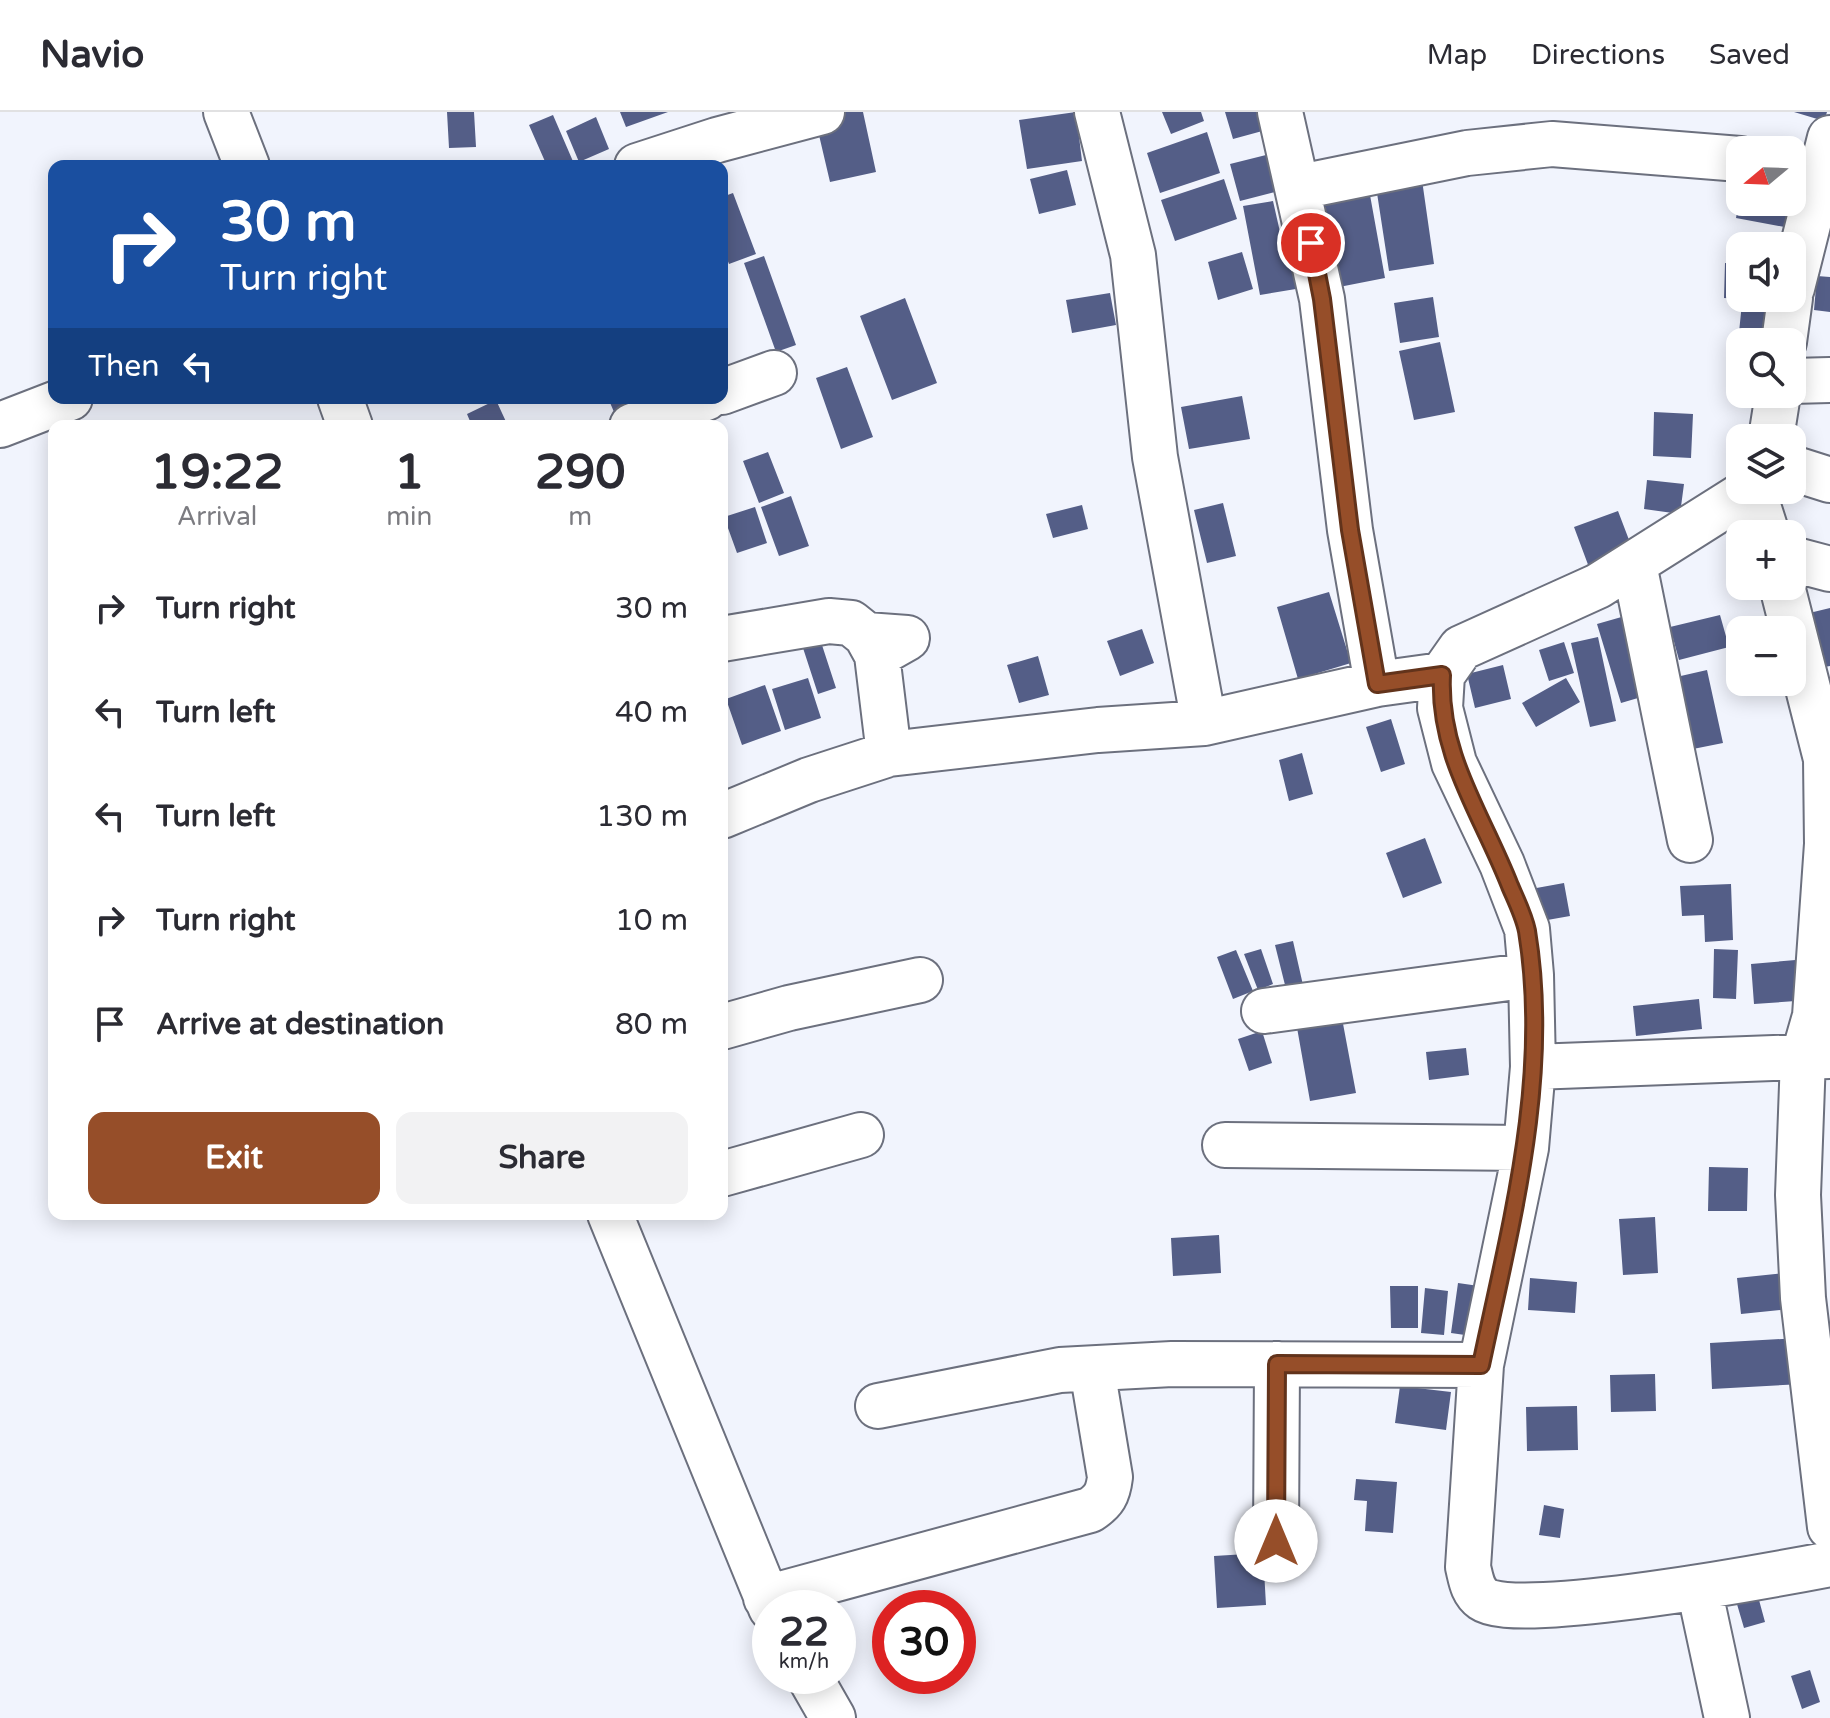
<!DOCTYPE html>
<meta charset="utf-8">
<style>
:root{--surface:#fff;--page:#f2f2f3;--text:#2b2b33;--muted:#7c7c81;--line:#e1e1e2;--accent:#964e29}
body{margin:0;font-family:"Varela Round",sans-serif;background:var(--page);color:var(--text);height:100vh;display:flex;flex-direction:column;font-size:30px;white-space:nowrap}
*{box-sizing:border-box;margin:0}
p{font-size:26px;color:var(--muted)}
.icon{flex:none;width:44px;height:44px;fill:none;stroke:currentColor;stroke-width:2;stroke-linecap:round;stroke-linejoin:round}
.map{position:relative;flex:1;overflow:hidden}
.sheet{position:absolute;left:48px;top:308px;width:680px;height:800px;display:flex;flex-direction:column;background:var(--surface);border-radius:16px;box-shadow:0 4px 20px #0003}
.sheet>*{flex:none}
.hud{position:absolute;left:48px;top:48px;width:680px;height:244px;border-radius:16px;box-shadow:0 4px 20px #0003;background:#1a4fa0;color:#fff;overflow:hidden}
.needle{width:52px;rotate:251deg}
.buttons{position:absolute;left:1726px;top:24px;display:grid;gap:16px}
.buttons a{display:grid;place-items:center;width:80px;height:80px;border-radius:16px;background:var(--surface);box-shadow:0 4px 20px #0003;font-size:40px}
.speed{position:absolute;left:752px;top:1478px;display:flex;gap:16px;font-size:40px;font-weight:700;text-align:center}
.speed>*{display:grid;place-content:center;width:104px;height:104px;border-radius:50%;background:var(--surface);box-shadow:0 4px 20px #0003;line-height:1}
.speed small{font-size:20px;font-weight:400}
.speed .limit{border:12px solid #d22;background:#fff;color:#111}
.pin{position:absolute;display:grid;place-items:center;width:68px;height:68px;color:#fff;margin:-34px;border:4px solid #fff;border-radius:50%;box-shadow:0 2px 8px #0007}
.me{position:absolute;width:88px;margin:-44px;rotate:0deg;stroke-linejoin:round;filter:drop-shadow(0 0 6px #0008)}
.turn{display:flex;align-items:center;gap:28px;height:168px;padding:0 40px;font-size:36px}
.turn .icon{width:104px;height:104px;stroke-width:2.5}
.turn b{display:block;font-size:56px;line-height:68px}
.then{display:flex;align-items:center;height:76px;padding:0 40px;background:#0003;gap:16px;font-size:30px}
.eta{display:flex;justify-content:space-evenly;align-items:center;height:136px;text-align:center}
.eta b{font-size:48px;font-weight:700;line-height:56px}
.primary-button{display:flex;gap:16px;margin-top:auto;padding:16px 40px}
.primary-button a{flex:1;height:92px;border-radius:16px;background:var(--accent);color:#fff;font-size:32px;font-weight:700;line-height:92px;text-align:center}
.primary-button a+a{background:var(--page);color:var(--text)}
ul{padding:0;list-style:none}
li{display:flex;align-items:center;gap:24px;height:104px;padding:0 40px}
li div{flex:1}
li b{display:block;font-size:30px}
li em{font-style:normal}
header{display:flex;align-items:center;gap:48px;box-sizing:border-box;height:112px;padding:0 40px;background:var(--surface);border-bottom:2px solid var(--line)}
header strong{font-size:38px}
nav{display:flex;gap:44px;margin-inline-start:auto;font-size:28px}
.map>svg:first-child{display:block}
</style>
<header>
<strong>Navio</strong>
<nav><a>Map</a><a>Directions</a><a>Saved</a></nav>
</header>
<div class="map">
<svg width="1830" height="1606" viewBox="0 0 1830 1606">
<rect width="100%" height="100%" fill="#f1f4fd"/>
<path fill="#545e87" d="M447,0H474L476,35L449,36Z
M620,0H668L626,15Z
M840,0H863L876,60L830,70L815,6Z
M1076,0L1082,49L1027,57L1019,8Z
M1162,0H1201L1204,9L1171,22Z
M1225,0H1261L1266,18L1233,27Z
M1794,0H1827L1824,9Z
M553,3L575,54H547L529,13Z
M596,5L609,37L579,50L566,19Z
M1207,20L1220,61L1160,81L1147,41Z
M1286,38L1295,75L1240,89L1230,52Z
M1067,58L1076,93L1039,102L1030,67Z
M1421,61L1434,152L1389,159L1375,68Z
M1224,67L1237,107L1175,129L1161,88Z
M1792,77L1802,79L1795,117L1736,106L1739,90H1792Z
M733,81L756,142L729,152L722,134V85Z
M1370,83L1385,166L1334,176L1319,92Z
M1273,89L1280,120L1303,116L1314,174L1260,183L1243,94Z
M1242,140L1253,177L1218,188L1208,150Z
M764,144L796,233L776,240L744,151Z
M1725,151L1740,152V187L1724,186Z
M1817,164L1830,165V200L1814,198Z
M1110,181L1116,213L1072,221L1066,188Z
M1433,185L1439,225L1400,231L1394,191Z
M905,186L937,271L892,288L860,204Z
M1742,191L1772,194L1768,230H1738Z
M1440,230L1455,300L1414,308L1399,239Z
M847,255L873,325L841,337L816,266Z
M1242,284L1250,327L1189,337L1181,295Z
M608,286H649L617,307Z
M496,288L508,314H472L467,302Z
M1654,300L1693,302L1691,346L1653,344Z
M768,340L784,381L759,391L743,349Z
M1647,368L1684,372L1680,402L1644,397Z
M791,384L809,434L779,444L761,395Z
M1223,391L1236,444L1207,451L1194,398Z
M1082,393L1088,417L1053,426L1046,402Z
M755,395L767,431L737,441L724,405Z
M1618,399L1634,441L1590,458L1574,415Z
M1329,480L1351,551L1298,567L1277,495Z
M1830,496V554L1813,557L1801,503Z
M1632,502L1655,581L1621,591L1597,512Z
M1720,503L1729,535L1679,548L1670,515Z
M1142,517L1154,551L1120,564L1107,529Z
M1598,525L1616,609L1590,615L1571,531Z
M821,530L836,576L818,582L803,536Z
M1564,530L1574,561L1549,569L1539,538Z
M1038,544L1049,583L1019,591L1007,553Z
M1503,553L1511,587L1475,596L1467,562Z
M1707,558L1723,631L1688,638L1672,566Z
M808,566L821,606L785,618L772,577Z
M1566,566L1580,590L1536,615L1522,591Z
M765,573L781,619L742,633L726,587Z
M1391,607L1405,652L1381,660L1366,615Z
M1302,641L1313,682L1289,689L1279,648Z
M1425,726L1442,771L1403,786L1386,741Z
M1564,771L1570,804L1536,810L1531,777Z
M1731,772L1733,828L1705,830L1704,803L1682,804L1680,774Z
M1293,829L1303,873L1286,877L1275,833Z
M1261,837L1273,872L1258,878L1244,842Z
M1714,837L1738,838L1736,887L1713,886Z
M1236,838L1253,879L1233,887L1217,845Z
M1807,847L1810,888L1754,892L1751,852Z
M1699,887L1702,917L1636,924L1633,894Z
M1341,901L1356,981L1310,989L1296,910Z
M1262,919L1272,951L1249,959L1238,927Z
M1466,936L1469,963L1429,968L1426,940Z
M1709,1055L1748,1056L1747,1099H1708Z
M1655,1105L1658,1161L1623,1163L1619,1107Z
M1219,1123L1221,1161L1173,1164L1171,1126Z
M1786,1161L1789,1197L1741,1202L1737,1166Z
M1530,1166L1577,1170L1575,1201L1528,1198Z
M1458,1171L1479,1174L1472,1224L1451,1221Z
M1390,1174H1418V1216H1391Z
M1425,1176L1448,1179L1444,1223L1421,1221Z
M1800,1226L1803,1272L1712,1277L1710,1231Z
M1655,1262L1656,1299L1611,1300L1610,1263Z
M1400,1274L1451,1280L1446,1318L1395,1311Z
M1577,1294L1578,1338L1527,1339L1526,1295Z
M1356,1367L1397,1370L1393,1421L1365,1419L1367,1389L1354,1388Z
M1544,1393L1564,1397L1560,1426L1539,1423Z
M1263,1441L1266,1493L1217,1496L1214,1444Z
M1756,1477L1765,1510L1744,1516L1734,1482Z
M1810,1558L1820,1590L1802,1597L1791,1564Z"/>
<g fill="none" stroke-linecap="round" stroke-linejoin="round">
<g stroke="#6c707e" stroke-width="48">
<path id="minor" d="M226,0L247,54
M1097,0L1133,143L1155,345L1204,611
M1280,0L1322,187L1350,418L1377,572
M637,54L717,28L822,0
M1300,75L1467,41L1552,32L1740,47
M1792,176L1830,26
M1784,230L1790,186
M1792,269L1830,268
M722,280L774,261
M340,286L350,314
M0,313L70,286
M632,314L706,286
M1771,326L1778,282
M1792,356L1830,368
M1750,378L1598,474L1461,536L1442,563L1440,596L1454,651L1502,752L1527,817L1531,863L1533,955L1526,1036L1481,1253L1468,1455C1471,1467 1472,1479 1483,1487C1517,1511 1778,1462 1830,1452
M1753,378L1767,422
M1792,447L1830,457
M1634,452L1690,728
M1782,474L1826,647L1827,732L1815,904L1803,946L1798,1083L1803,1186L1830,1415
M866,523L907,526L877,543
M722,527L829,509L851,511L866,523L877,543L889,642
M722,704L809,668L889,642L1098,618L1204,611L1377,572L1442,563
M1264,899L1531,863
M722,915L789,896L920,868
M1533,955L1830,944
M1225,1033L1526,1036
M722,1062L861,1023
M610,1102L771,1496
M878,1294L1060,1258L1172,1252L1481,1253
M1276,1429L1277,1252
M1699,1476L1727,1606
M766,1486L1090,1398C1104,1389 1108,1382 1110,1365L1092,1257
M809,1564L833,1606"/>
</g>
<use href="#minor" stroke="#fff" stroke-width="44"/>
</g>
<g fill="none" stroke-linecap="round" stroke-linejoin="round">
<g stroke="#62331b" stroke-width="20">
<path id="route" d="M1276,1429L1277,1252L1481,1253C1511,1111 1551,965 1527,819C1524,804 1516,788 1510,774C1482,702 1438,643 1442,563L1377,572L1350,418L1322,187L1311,131"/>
</g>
<use href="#route" stroke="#964e29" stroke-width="14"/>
</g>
</svg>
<div class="buttons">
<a><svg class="needle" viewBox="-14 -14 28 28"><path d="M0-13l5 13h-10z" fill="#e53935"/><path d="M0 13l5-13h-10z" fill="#7c7c81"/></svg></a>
<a><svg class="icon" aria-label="sound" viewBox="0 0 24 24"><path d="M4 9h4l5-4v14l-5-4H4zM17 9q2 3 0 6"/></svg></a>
<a><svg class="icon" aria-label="search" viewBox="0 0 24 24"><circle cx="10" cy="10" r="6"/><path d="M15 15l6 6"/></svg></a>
<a><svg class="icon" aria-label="layers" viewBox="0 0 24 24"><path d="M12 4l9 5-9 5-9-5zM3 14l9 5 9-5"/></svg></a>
<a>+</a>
<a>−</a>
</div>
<div class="speed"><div>22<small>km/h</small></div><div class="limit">30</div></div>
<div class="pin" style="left:1311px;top:131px;background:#d93025"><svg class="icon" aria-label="arrive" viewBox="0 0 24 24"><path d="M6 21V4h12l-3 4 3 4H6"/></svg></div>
<svg class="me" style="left:1276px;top:1429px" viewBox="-20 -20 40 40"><circle r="19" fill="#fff"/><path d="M0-13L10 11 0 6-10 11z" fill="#964e29"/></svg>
<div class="hud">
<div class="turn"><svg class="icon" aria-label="right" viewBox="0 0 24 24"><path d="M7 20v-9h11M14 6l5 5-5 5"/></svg><div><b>30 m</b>Turn right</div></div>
<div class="then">Then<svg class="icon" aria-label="left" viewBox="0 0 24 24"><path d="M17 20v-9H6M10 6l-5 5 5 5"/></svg></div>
</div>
<section class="sheet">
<div class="eta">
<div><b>19:22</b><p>Arrival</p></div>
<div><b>1</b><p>min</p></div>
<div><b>290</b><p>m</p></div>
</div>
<ul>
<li><svg class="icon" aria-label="right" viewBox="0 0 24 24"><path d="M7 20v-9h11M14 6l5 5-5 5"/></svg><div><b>Turn right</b></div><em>30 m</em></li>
<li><svg class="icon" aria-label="left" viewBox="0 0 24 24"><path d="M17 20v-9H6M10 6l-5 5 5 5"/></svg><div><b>Turn left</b></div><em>40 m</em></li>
<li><svg class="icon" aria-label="left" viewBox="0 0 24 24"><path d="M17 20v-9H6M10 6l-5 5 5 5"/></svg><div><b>Turn left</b></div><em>130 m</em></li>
<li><svg class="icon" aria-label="right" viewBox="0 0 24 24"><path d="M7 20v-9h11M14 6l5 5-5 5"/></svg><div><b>Turn right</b></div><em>10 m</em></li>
<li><svg class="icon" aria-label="arrive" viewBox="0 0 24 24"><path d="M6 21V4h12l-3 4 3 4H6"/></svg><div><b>Arrive at destination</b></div><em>80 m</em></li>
</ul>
<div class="primary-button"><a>Exit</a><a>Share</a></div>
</section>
</div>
